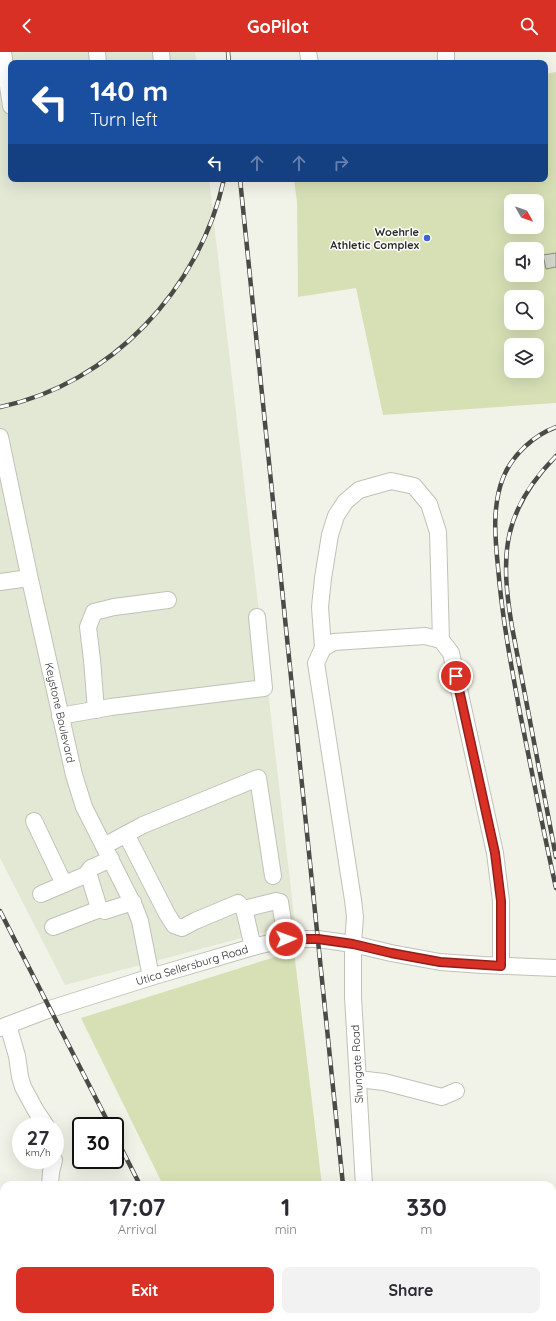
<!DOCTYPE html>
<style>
:root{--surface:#fff;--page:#f2f2f3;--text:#2b2b33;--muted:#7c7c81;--accent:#d93025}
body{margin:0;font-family:Quicksand,sans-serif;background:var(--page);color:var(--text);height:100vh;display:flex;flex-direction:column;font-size:15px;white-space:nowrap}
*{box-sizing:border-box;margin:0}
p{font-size:13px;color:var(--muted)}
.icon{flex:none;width:22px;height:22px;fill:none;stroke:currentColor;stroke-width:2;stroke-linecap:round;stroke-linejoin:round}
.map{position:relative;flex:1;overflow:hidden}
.sheet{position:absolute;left:0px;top:1129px;width:556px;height:140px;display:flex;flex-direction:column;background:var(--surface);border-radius:12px 12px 0 0;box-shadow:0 4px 16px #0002}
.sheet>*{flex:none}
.guide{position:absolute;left:8px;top:8px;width:540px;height:122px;border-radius:8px;box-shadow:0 4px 16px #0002;background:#1a4fa0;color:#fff;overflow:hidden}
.needle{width:26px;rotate:130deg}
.tools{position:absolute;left:504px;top:142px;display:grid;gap:8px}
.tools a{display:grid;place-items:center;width:40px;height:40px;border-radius:8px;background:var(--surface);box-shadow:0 4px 16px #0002;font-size:20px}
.speed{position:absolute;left:12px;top:1065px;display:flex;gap:8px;font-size:20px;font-weight:700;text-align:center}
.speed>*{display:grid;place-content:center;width:52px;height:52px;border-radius:50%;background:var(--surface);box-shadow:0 4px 16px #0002;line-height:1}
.speed small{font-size:10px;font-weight:400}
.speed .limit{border:2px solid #111;border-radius:6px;background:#fff;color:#111}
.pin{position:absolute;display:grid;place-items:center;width:34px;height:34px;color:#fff;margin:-17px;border:2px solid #fff;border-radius:50%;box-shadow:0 1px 4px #0007}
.me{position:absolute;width:44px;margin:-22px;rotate:88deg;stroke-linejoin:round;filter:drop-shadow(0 0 3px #0008)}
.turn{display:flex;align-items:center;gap:14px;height:84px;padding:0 16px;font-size:18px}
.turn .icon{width:52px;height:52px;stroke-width:2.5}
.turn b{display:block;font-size:28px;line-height:34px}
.lanes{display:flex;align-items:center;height:38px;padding:0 16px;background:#0003;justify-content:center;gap:20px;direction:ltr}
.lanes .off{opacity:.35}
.eta{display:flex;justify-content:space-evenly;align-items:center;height:68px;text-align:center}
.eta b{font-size:24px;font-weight:800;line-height:28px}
.action{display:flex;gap:8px;margin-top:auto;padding:8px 16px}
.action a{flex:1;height:46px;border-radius:8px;background:var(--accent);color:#fff;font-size:16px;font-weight:800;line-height:46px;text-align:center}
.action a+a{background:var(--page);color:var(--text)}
header{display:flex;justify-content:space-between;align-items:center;height:52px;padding:0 16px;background:var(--accent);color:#fff;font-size:18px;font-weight:800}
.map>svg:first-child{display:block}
</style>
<header><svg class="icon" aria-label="back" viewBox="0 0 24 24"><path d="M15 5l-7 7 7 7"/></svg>GoPilot<svg class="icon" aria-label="search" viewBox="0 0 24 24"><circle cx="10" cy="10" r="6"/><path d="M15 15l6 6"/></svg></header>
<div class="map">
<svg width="556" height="1269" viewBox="0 0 556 1269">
<rect width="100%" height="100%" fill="#f1f3e8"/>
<path fill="#e3e8d5" d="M0,0H195L197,11H11V127H209L295,872L65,933L0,806Z"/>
<path fill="#d7e0b5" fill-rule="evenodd" d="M556,20V351L383,363L356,236L298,245L297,150L294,127H545V22ZM511,149H537V175H511ZM511,197H537V223H511ZM511,245H537V271H511ZM511,293H537V319H511Z
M294,899L322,1133H163L81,966Z
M228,1265H338V1269H230Z"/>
<path fill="#d3d6ca" stroke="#898c81" d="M556,201V215L546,217L543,203Z
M4,1229V1265H40L43,1269H0V1231Z"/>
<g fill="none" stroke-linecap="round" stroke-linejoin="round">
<g stroke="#bfc2b7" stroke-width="18">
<g id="minor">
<path d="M3,0L11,54"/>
<path d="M97,0L98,11"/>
<path d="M161,0L162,11"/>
<path d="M308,0L310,11"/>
<path d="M446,0V11"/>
<path id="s1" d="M0,385L29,523L74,723L84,755L135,856L140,869L151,925"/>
<path d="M0,530L29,526"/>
<path d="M323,596L320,555L323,526L330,483L336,464L345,450L359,438L391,429L414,434L429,452L438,480L441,588"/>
<path d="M96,658L92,608L88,575L94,560L114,555L168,548"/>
<path d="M60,664L111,655L264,636L257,565"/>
<path d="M34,769L64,832"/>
<path d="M126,782L167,862L174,873L182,876L195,869L238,851L244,857L253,895"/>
<path d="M104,794L143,773L258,726L273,824"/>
<path d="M111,807L91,816L88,820L98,853L100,857L105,859L133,850"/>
<path d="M41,842L88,822"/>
<path d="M244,857L276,849L280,850L286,887"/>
<path d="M53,875L100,857"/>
<path d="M8,973L17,1004L20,1025L23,1035L36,1059L46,1074"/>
<path id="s2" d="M0,976L50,957L151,925L253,895L286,887H318L353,892L391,901L440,910L483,913L556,916"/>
<path d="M358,1027L384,1030L442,1045L456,1039"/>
<path d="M50,1133L51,1120L54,1108"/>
<path d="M364,1133L353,945V892L355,865L353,848L316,611L323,596L334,590L425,584L441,588L451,601L495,801L501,849V914"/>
<path d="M377,1265V1269"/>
</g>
</g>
<use href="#minor" stroke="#fff" stroke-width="16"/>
<g stroke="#4a4b46" stroke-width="4.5">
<path id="rail" d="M228,0L229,11
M240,127L343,1133
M0,355C111,332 200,237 224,127
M556,375C534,383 512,403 503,426C492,454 495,486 498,515C502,565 511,613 520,661C532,720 543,778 556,836
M556,404C502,459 500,503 512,575L556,805
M0,859L110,1074
M115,1084L140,1133
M208,1265L210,1269
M356,1265L357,1269"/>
</g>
<use href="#rail" stroke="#fff" stroke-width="3" stroke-dasharray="9" stroke-linecap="butt"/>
</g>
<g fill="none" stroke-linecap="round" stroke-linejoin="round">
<g stroke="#8d1f18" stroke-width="10">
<path id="route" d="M286,887H318L353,892L391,901L440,910L501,914V849L495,801L456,624"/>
</g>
<use href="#route" stroke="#d93025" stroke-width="7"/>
</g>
<circle fill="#4061d3" stroke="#fff" stroke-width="1.5" cx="427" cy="186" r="4"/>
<g text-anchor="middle" stroke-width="3" stroke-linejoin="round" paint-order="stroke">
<g font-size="11" font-weight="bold" fill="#2b2c28" stroke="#fff" text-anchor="end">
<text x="419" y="184">Woehrle<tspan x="419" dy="13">Athletic Complex</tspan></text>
</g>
<g font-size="11" fill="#2b2c28" stroke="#fff">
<text dy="4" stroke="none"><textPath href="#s1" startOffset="282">Keystone Boulevard</textPath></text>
<text dy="4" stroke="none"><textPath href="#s2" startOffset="202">Utica Sellersburg Road</textPath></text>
<text transform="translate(357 1012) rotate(-93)" y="4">Shungate Road</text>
</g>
</g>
</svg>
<div class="tools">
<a><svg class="needle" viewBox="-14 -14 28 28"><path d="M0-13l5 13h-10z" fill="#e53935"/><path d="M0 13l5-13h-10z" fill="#7c7c81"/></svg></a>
<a><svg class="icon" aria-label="sound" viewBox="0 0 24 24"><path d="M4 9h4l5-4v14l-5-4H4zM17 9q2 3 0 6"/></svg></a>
<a><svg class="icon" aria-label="search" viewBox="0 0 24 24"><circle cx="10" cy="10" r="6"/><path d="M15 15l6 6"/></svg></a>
<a><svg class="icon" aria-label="layers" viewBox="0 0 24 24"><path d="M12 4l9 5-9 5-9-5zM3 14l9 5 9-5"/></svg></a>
</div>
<div class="speed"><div>27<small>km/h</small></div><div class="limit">30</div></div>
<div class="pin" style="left:456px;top:624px;background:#d93025"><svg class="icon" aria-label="arrive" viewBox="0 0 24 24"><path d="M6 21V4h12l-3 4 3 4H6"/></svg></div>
<svg class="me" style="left:286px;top:887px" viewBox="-20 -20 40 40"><circle r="17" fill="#d93025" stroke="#fff" stroke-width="3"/><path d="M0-11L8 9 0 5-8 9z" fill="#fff"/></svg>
<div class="guide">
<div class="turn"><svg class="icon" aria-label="left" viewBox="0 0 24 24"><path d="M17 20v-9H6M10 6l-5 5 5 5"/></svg><div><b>140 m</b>Turn left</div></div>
<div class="lanes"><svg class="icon" aria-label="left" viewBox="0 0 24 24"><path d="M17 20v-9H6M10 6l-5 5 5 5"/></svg><svg class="icon off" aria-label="ahead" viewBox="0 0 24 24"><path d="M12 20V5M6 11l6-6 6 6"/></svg><svg class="icon off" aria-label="ahead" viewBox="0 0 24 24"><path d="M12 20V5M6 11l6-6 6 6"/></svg><svg class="icon off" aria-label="right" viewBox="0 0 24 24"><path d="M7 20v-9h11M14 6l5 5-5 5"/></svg></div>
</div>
<section class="sheet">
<div class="eta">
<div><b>17:07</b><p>Arrival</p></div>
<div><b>1</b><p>min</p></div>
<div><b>330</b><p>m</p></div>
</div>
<div class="action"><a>Exit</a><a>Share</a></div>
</section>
</div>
